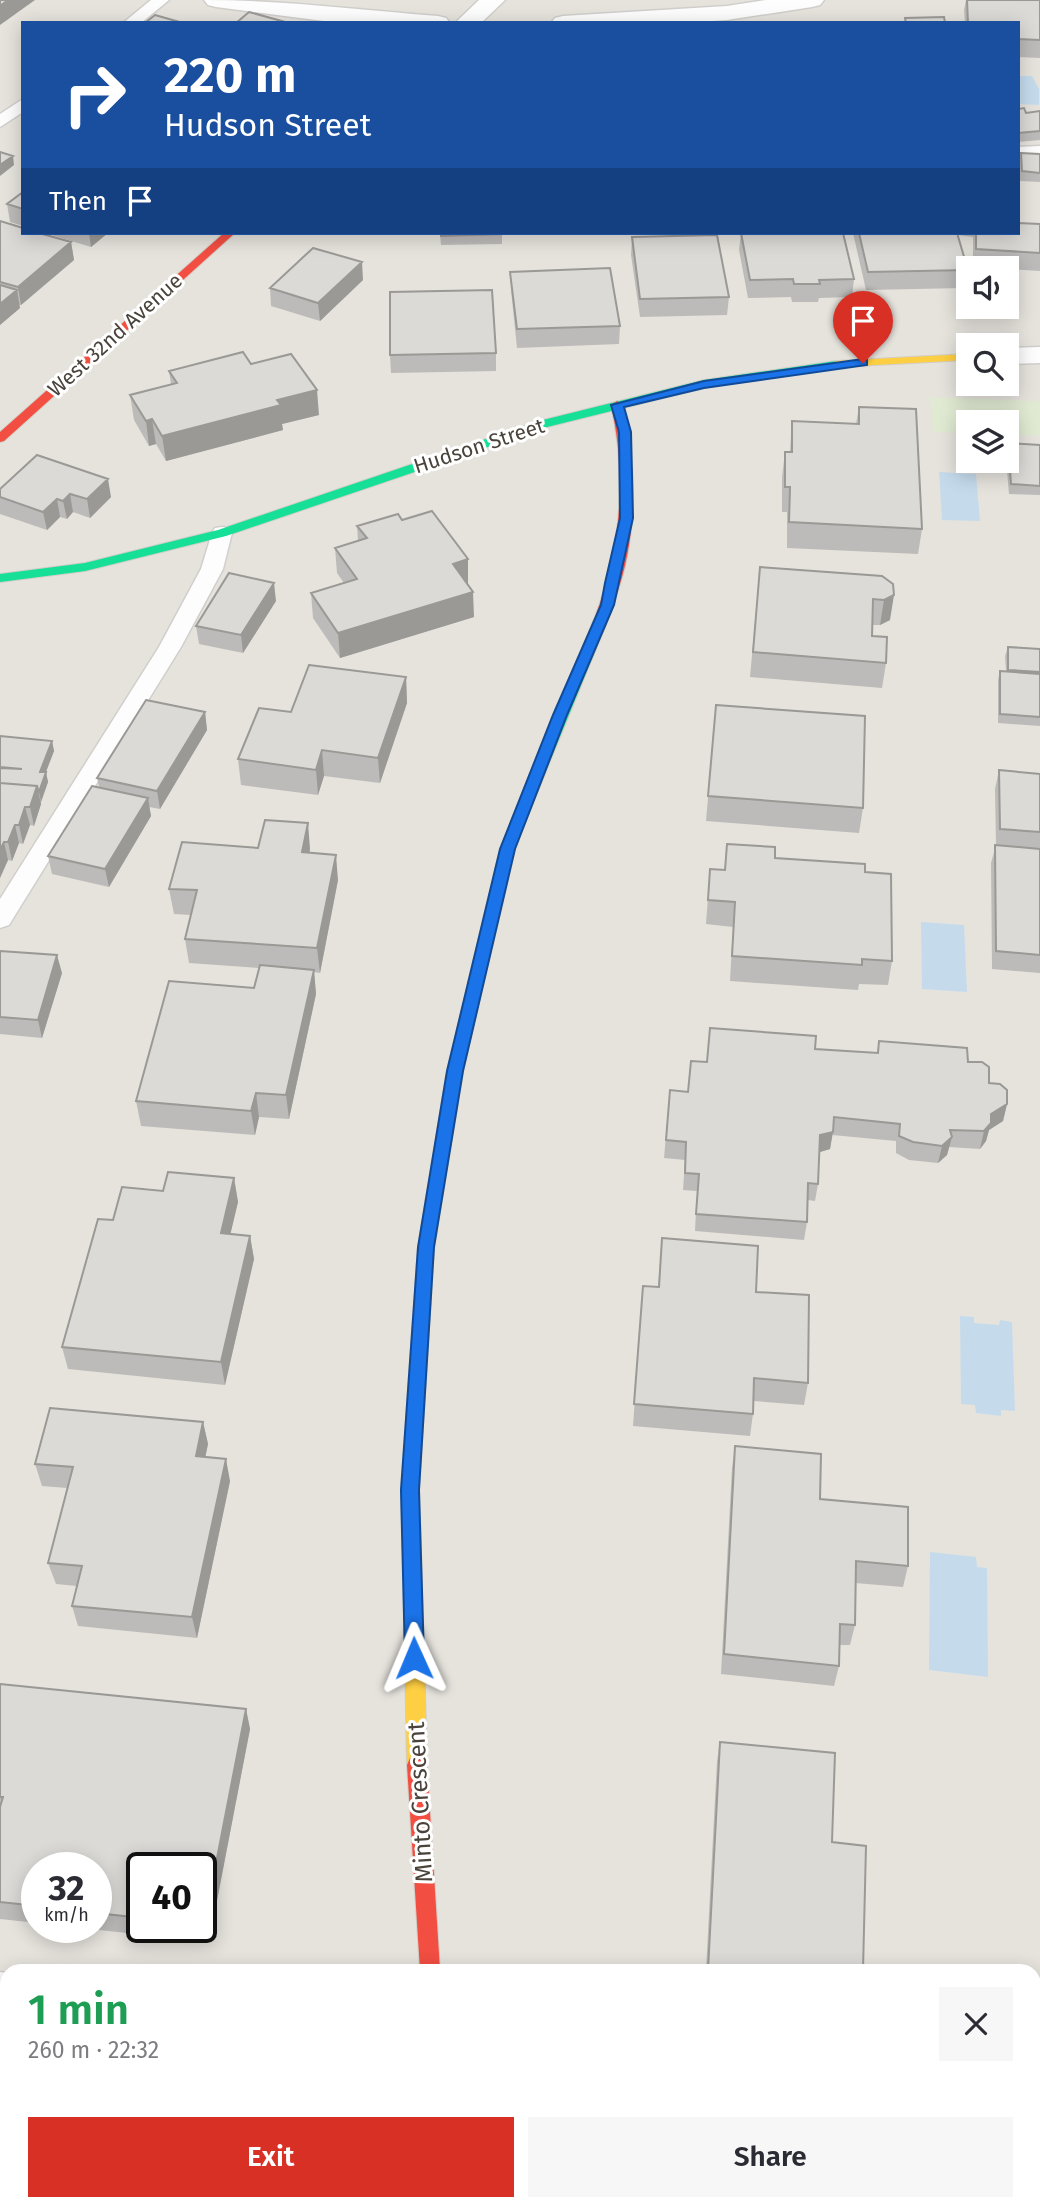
<!DOCTYPE html>
<meta charset="utf-8">
<style>
:root{--surface:#fff;--page:#f7f7f7;--text:#2b2b33;--muted:#7c7c81;--accent:#d93025}
body{margin:0;font-family:"Fira Sans",sans-serif;background:var(--page);color:var(--text);height:100vh;display:flex;flex-direction:column;font-size:26px;white-space:nowrap}
*{box-sizing:border-box;margin:0}
p{font-size:23px;color:var(--muted)}
.icon{flex:none;width:38px;height:38px;fill:none;stroke:currentColor;stroke-width:2;stroke-linecap:round;stroke-linejoin:round}
.map{position:relative;flex:1;overflow:hidden}
.side{position:absolute;left:0px;top:1964px;width:1041px;height:247px;display:flex;flex-direction:column;background:var(--surface);border-radius:21px 21px 0 0;box-shadow:0 4px 18px #0003}
.side>*{flex:none}
.hud{position:absolute;left:21px;top:21px;width:999px;height:214px;border-radius:0px;box-shadow:0 4px 18px #0003;background:#1a4fa0;color:#fff;overflow:hidden}
.fabs{position:absolute;left:956px;top:256px;display:grid;gap:14px}
.fabs a{display:grid;place-items:center;width:63px;height:63px;border-radius:0px;background:var(--surface);box-shadow:0 4px 18px #0003;font-size:35px}
.speed{position:absolute;left:21px;top:1852px;display:flex;gap:14px;font-size:35px;font-weight:700;text-align:center}
.speed>*{display:grid;place-content:center;width:91px;height:91px;border-radius:50%;background:var(--surface);box-shadow:0 4px 18px #0003;line-height:1}
.speed small{font-size:18px;font-weight:400}
.speed .limit{border:4px solid #111;border-radius:10px;background:#fff;color:#111}
.pin{position:absolute;display:grid;place-items:center;width:60px;height:60px;color:#fff;margin:-72px -30px;border-radius:50% 50% 50% 0;rotate:-45deg;box-shadow:0 0 7px #0007}
.pin .icon{rotate:45deg}
.me{position:absolute;width:77px;margin:-38px;rotate:359deg;stroke-linejoin:round;filter:drop-shadow(0 0 5px #0008)}
.turn{display:flex;align-items:center;gap:24px;height:147px;padding:0 28px;font-size:32px}
.turn .icon{width:91px;height:91px;stroke-width:2.5}
.turn b{display:block;font-size:49px;line-height:60px}
.then{display:flex;align-items:center;height:66px;padding:0 28px;background:#0003;gap:14px;font-size:26px}
.round{display:grid;place-items:center;flex:none;width:74px;height:74px;border-radius:0px;background:var(--page)}
.overview{display:flex;align-items:center;justify-content:space-between;height:119px;padding:0 28px}
h1{font-size:42px;font-weight:600;line-height:52px;color:#1e9e55}
.button{display:flex;gap:14px;margin-top:auto;padding:14px 28px}
.button a{flex:1;height:80px;border-radius:0px;background:var(--accent);color:#fff;font-size:28px;font-weight:600;line-height:80px;text-align:center}
.button a+a{background:var(--page);color:var(--text)}
.map>svg:first-child{display:block}
</style>
<div class="map">
<svg width="1040" height="2210" viewBox="0 0 1040 2210">
<rect width="100%" height="100%" fill="#f3f1ef"/>
<path fill="#e6e3dd" fill-rule="evenodd" d="M0,0H1040V2210H0ZM23,23H1018V233H23ZM968,268H1006V306H968ZM968,345H1006V383H968ZM968,422H1006V460H968ZM37,1867H96V1927H37ZM142,1867H201V1927H142ZM7,1970H1034V2203H7Z"/>
<path fill="#e0ead2" d="M930,397L1040,401V436L1006,434V422H968V433L933,432Z"/>
<path fill="#c5dbec" d="M1019,76H1032L1039,89V105L1019,104Z
M939,472L976,474L980,521L942,520Z
M921,922L964,925L967,992L922,989Z
M960,1316L974,1317V1323L999,1325L1000,1320L1012,1322L1015,1411L1001,1410V1416L976,1413L975,1405L961,1404Z
M930,1552L976,1557L977,1567L987,1568L988,1677L929,1670Z"/>
<g fill="none" stroke-linecap="round" stroke-linejoin="round">
<g stroke="#d1cfcc" stroke-width="3">
<path id="lane" d="M151,0H169L141,23H123Z
M23,99V112L0,127V114Z
M1040,146V156L1018,157V147Z
M222,527L229,528L232,533L223,569L181,647L9,925L0,928V899L159,647L201,569L212,533L215,528Z
M0,1972L7,1973V2007L0,2006Z
M1034,2089L1040,2090V2126L1034,2125Z"/>
</g>
<g stroke="#d1cfcc" stroke-width="3">
<path id="street" d="M204,0C282,0 360,10 438,16L446,18L450,23H339L216,7L208,5Z
M479,0H505L481,23H455Z
M766,0H824L820,5L812,7L727,20L683,23H551L555,18L563,16L727,6Z
M1040,347V363L1006,364V348Z
M416,2203H470V2210H416Z"/>
</g>
<g stroke="#d1cec6" stroke-width="2">
<path id="fast" d="M836,361L840,362V366L704,388L547,427L226,536L85,571L0,582V574L85,563L218,530L539,421L704,380Z
M602,613L609,617L514,849L463,1071L434,1247L419,1490L421,1554L418,1560L412,1562L406,1560L403,1554L401,1490L418,1247L447,1071L500,849L595,617Z"/>
</g>
<g stroke="#d1cec6" stroke-width="2">
<path id="slow" d="M968,354V360L836,367L830,364L836,361Z
M412,1546L418,1548L421,1554L427,1765L424,1772L417,1774L410,1772L407,1765L403,1554L406,1548Z"/>
</g>
<g stroke="#d1cec6" stroke-width="2">
<path id="jam" d="M224,233H235L4,441L0,442V432Z
M617,401L623,405C637,468 638,538 615,599C612,608 611,618 602,621L595,617C621,548 627,477 611,405Z
M417,1756L424,1758L427,1765L440,1970H420L407,1765L410,1758Z"/>
</g>
<use href="#lane" fill="#fdfdfd" fill-rule="evenodd"/>
<use href="#street" fill="#fdfdfd" fill-rule="evenodd"/>
<use href="#fast" fill="#16e098" fill-rule="evenodd"/>
<use href="#slow" fill="#ffcf43" fill-rule="evenodd"/>
<use href="#jam" fill="#f24e42" fill-rule="evenodd"/>
</g>
<path fill="#bdbbb9" fill-rule="evenodd" d="M966,0H1040V58L1018,57V23H965L964,10Z
M1018,109L1026,113L1040,111V140L1018,142Z
M1021,153L1040,154V182L1020,181V162Z
M23,192V226L10,222L7,204Z
M0,221L71,242L74,260L21,305H19L20,308L0,325Z
M1040,224V271L1006,269V268L973,267V237L958,235L968,270L965,288L866,290L853,233H1018Z
M45,233H108L91,247Z
M440,233H502V244L441,245Z
M741,233L854,279L852,297L819,298L818,302H792L791,297L748,298L739,250Z
M632,237L729,297L727,315L640,317L631,255Z
M510,272L620,326L619,344L517,348L511,290Z
M363,280L320,321L271,306L270,288Z
M496,353V371L391,373L390,355Z
M251,364L319,415L282,424L283,430L166,461L156,444L149,446L134,420L130,395L171,384L169,371Z
M859,407L922,529L918,554L787,548V512H782V477L785,452H790L792,421L856,424Z
M1008,443L1040,445V495L1009,494L1006,460Z
M0,489L111,497L90,518L73,512L67,519L60,517L47,530L0,514Z
M402,520L468,584L474,617L340,658L313,618L311,593L344,583L337,573L335,548L358,541L357,526Z
M760,567L882,576L890,620L880,625H872V636L886,663L882,688L750,677Z
M276,601L243,653L199,644L196,626Z
M1008,647L1040,649V726L998,723V680L1000,671H1006L1005,656Z
M406,677L407,703L380,783L324,776L318,795L241,785L238,759L291,712Z
M716,705L863,808L859,833L706,821Z
M205,712L207,730L160,809L149,807L151,816L109,887L52,874L48,856L99,787L97,778Z
M0,736L52,741L54,751L46,772L48,782L41,802V804L34,826L30,825L23,844L19,843L12,861L8,860L0,878Z
M999,770L1040,774V973L992,969L991,863L996,845L995,789Z
M727,844L775,858L865,872L892,961L888,985L859,984L858,990L730,981L733,927L706,924L710,869L725,870Z
M258,848L310,849L309,853L338,880L320,973L314,972L316,994L289,1119L259,1117L255,1135L141,1126L136,1101L254,988L259,968L189,963L185,939L191,915L174,914L169,889Z
M0,951L62,973L42,1038L0,1034Z
M879,1041L968,1062L989,1083L1007,1104L1003,1121L989,1130L986,1141L980,1149L949,1147L947,1155L938,1163L909,1160L896,1153V1141L832,1135L830,1149L819,1152L818,1184L815,1201L808,1200L807,1222L804,1240L695,1231L697,1191L683,1190L685,1160L664,1158L670,1090L688,1092L707,1062L815,1049L877,1053Z
M234,1178L238,1202L230,1234L250,1236L254,1259L225,1385L68,1369L62,1347L113,1220L163,1191Z
M662,1238L756,1292L808,1383L804,1405L753,1401V1414L750,1436L633,1426L643,1286L658,1287Z
M203,1422L208,1444L205,1457L230,1481L197,1638L78,1626L72,1606L77,1586L56,1584L48,1563L67,1488L42,1486L35,1464Z
M735,1446L820,1499L908,1566L903,1587L855,1583V1625L850,1645H840L839,1666L834,1686L721,1674L732,1468Z
M0,1684L246,1709L250,1729L209,1942L72,1927H96V1867H37V1923L0,1919ZM142,1867H201V1927H142Z
M720,1742L832,1842L863,1970H706L717,1761Z
M697,2203H842V2210H696Z
M913,2203H1007L1008,2210H913Z"/>
<path fill="#9a9996" d="M8,0H35L0,25V6Z
M13,156L14,165L0,176V165Z
M89,233H108L91,247Z
M71,242L74,260L21,305L18,287Z
M362,262L363,280L320,321L318,303Z
M17,290L20,308L0,325V304Z
M317,390L319,415L282,424L283,430L166,461L162,436L277,400Z
M152,419L156,444L149,446L146,421Z
M108,479L111,497L90,518L87,499Z
M70,494L73,512L67,519L63,501Z
M57,499L60,517L47,530L43,512Z
M468,559V584L453,564Z
M274,583L276,601L243,653L241,635Z
M473,592L474,617L340,658L338,633Z
M894,595L890,620L880,625L884,600Z
M406,677L407,703L380,783L378,758Z
M205,712L207,730L160,809L157,791Z
M52,741L54,751L42,782L40,772Z
M322,750L324,776L318,795L316,770Z
M46,772L48,782L41,802L39,792Z
M37,786L41,804L34,826L30,807Z
M148,798L151,816L109,887L105,869Z
M25,807L30,825L23,844L19,825Z
M308,823L310,849L304,877L302,852Z
M15,825L19,843L12,861L8,842Z
M4,842L8,860L0,878V850Z
M336,855L338,880L320,973L317,948Z
M57,955L62,973L42,1038L38,1020Z
M314,970L316,994L289,1119L286,1095Z
M256,1093L259,1117L255,1135L251,1111Z
M1007,1104L1003,1121L989,1130L986,1141L980,1149L984,1131L991,1114Z
M833,1132L830,1149L817,1153L820,1135Z
M952,1137L947,1155L938,1163L942,1146Z
M234,1178L238,1202L225,1257L221,1233Z
M250,1236L254,1259L225,1385L221,1362Z
M203,1422L208,1444L201,1478L196,1456Z
M226,1459L230,1481L197,1638L192,1617Z
M246,1709L250,1729L209,1942L204,1925Z"/>
<path fill="#dcdad7" stroke="#9a9996" stroke-width="2" d="M0,0H8L0,6Z
M967,0H1040V40L1018,39V23H968Z
M249,12L289,23H236Z
M155,15L183,23H145Z
M944,17L945,23H906L905,18Z
M1024,108L1026,113L1040,111V131L1018,133V109Z
M0,152L13,156L0,165Z
M1021,153L1040,154V173L1022,171Z
M23,192V209L7,204Z
M0,221L23,228V233H39L71,242L18,287L0,282Z
M1018,223L1040,224V253L976,249V233H1018Z
M441,233H502V234L441,236Z
M741,233H843L854,279L819,280L820,284H794L793,279L750,280Z
M859,233H957L968,270L868,272Z
M717,235L729,297L640,299L632,237Z
M313,248L362,262L318,303L270,288Z
M610,268L620,326L517,329L510,272Z
M0,285L17,290L0,304Z
M492,290L496,353L390,355V292Z
M243,352L251,364L291,354L317,390L277,400L281,405L162,436L152,419L146,421L130,395L177,383L169,371Z
M859,407L916,409L922,529L789,522L790,487H785V452H792V421L859,424Z
M1008,443L1040,445V486L1011,484Z
M37,455L108,479L87,499L70,494L63,501L57,499L43,512L0,497V489Z
M432,511L468,559L453,564L473,592L338,633L311,593L357,579L335,548L367,538L357,526L398,514L402,520Z
M760,567L882,576L893,584L894,595L884,600L873,599L872,636L887,637L886,663L753,652Z
M229,573L274,583L241,635L196,626Z
M1008,647L1040,649V672L1008,670Z
M309,665L406,677L378,758L322,750L316,770L238,759L259,708L291,712Z
M1000,671L1040,674V717L1000,714Z
M146,700L205,712L157,791L97,778Z
M716,705L865,716L863,808L708,796Z
M0,736L52,741L40,772H46L39,792L37,786L0,783V768L22,769L0,767Z
M999,770L1040,774V832L1000,829Z
M0,783L37,786L30,807H25L19,825H15L8,842H4L0,850Z
M92,786L148,798L105,869L48,856Z
M265,820L308,823L302,852L336,855L317,948L185,939L197,890L169,889L182,842L258,848Z
M727,844L775,847V858L865,864V872L891,874L892,961L862,959V965L732,956L735,902L708,900L710,869L725,870Z
M995,845L1040,849V955L996,951Z
M0,951L57,955L38,1020L0,1017Z
M260,965L314,970L286,1095L256,1093L251,1111L136,1101L169,981L254,988Z
M710,1028L816,1036L815,1049L878,1053L879,1041L967,1048L968,1062H982L989,1067V1083L1000,1084L1007,1090V1104L991,1114V1123L984,1131L950,1130L952,1137L942,1146L913,1142L899,1136L900,1124L834,1117L833,1132L820,1135L818,1184L808,1183L807,1222L696,1214L699,1174L685,1173L686,1142L666,1140L670,1090L688,1092L691,1061L707,1062Z
M168,1172L234,1178L221,1233L250,1236L221,1362L62,1347L98,1219L113,1220L122,1187L163,1191Z
M662,1238L758,1246L756,1292L809,1295L808,1383L754,1378L753,1414L634,1404L643,1286L659,1287Z
M50,1408L203,1422L196,1456L226,1459L192,1617L72,1606L82,1566L48,1563L73,1467L35,1464Z
M735,1446L821,1454L820,1499L908,1507V1566L856,1561L855,1625L840,1624L839,1666L724,1654Z
M0,1684L246,1709L204,1925L201,1924V1867H142V1918L96,1913V1867H37V1906L0,1902V1807L3,1797H0Z
M720,1742L835,1753L832,1842L866,1846L863,1970H708Z
M699,2203H842V2210H730L698,2206Z
M918,2203H1007L1008,2210H962L952,2209L951,2210H918Z"/>
<path fill="#1a73e8" stroke="#114b97" stroke-width="2" d="M863,359L867,360V365L704,388L624,407L631,432L633,518L614,605L567,715L515,849L463,1071L434,1247L419,1490L424,1658L421,1664L414,1667L407,1664L405,1658L401,1490L418,1247L447,1071L500,849L553,715L601,605L605,583L620,518L619,432L611,405L704,381Z"/>
<g text-anchor="middle" stroke-width="6" stroke-linejoin="round" paint-order="stroke">
<g font-size="21" fill="#49433b" stroke="#fff">
<text transform="translate(115 335) rotate(-42)" y="7">West 32nd Avenue</text>
<text transform="translate(479 446) rotate(-18)" y="7">Hudson Street</text>
</g>
<g font-size="24" fill="#49433b" stroke="#fff">
<text transform="translate(420 1802) rotate(-93)" y="8">Minto Crescent</text>
</g>
</g>
</svg>
<div class="fabs">
<a><svg class="icon" aria-label="sound" viewBox="0 0 24 24"><path d="M4 9h4l5-4v14l-5-4H4zM17 9q2 3 0 6"/></svg></a>
<a><svg class="icon" aria-label="search" viewBox="0 0 24 24"><circle cx="10" cy="10" r="6"/><path d="M15 15l6 6"/></svg></a>
<a><svg class="icon" aria-label="layers" viewBox="0 0 24 24"><path d="M12 4l9 5-9 5-9-5zM3 14l9 5 9-5"/></svg></a>
</div>
<div class="speed"><div>32<small>km/h</small></div><div class="limit">40</div></div>
<div class="pin" style="left:863px;top:363px;background:#d93025"><svg class="icon" aria-label="arrive" viewBox="0 0 24 24"><path d="M6 21V4h12l-3 4 3 4H6"/></svg></div>
<svg class="me" style="left:414px;top:1658px" viewBox="-20 -20 40 40"><path d="M0-17L14 15 0 8-14 15z" fill="#1a73e8" stroke="#fff" stroke-width="4"/></svg>
<div class="hud">
<div class="turn"><svg class="icon" aria-label="right" viewBox="0 0 24 24"><path d="M7 20v-9h11M14 6l5 5-5 5"/></svg><div><b>220 m</b>Hudson Street</div></div>
<div class="then">Then<svg class="icon" aria-label="arrive" viewBox="0 0 24 24"><path d="M6 21V4h12l-3 4 3 4H6"/></svg></div>
</div>
<section class="side">
<div class="overview"><div><h1>1 min</h1><p>260 m · 22:32</p></div><a class="round"><svg class="icon" aria-label="close" viewBox="0 0 24 24"><path d="M6 6l12 12M18 6L6 18"/></svg></a></div>
<div class="button"><a>Exit</a><a>Share</a></div>
</section>
</div>
